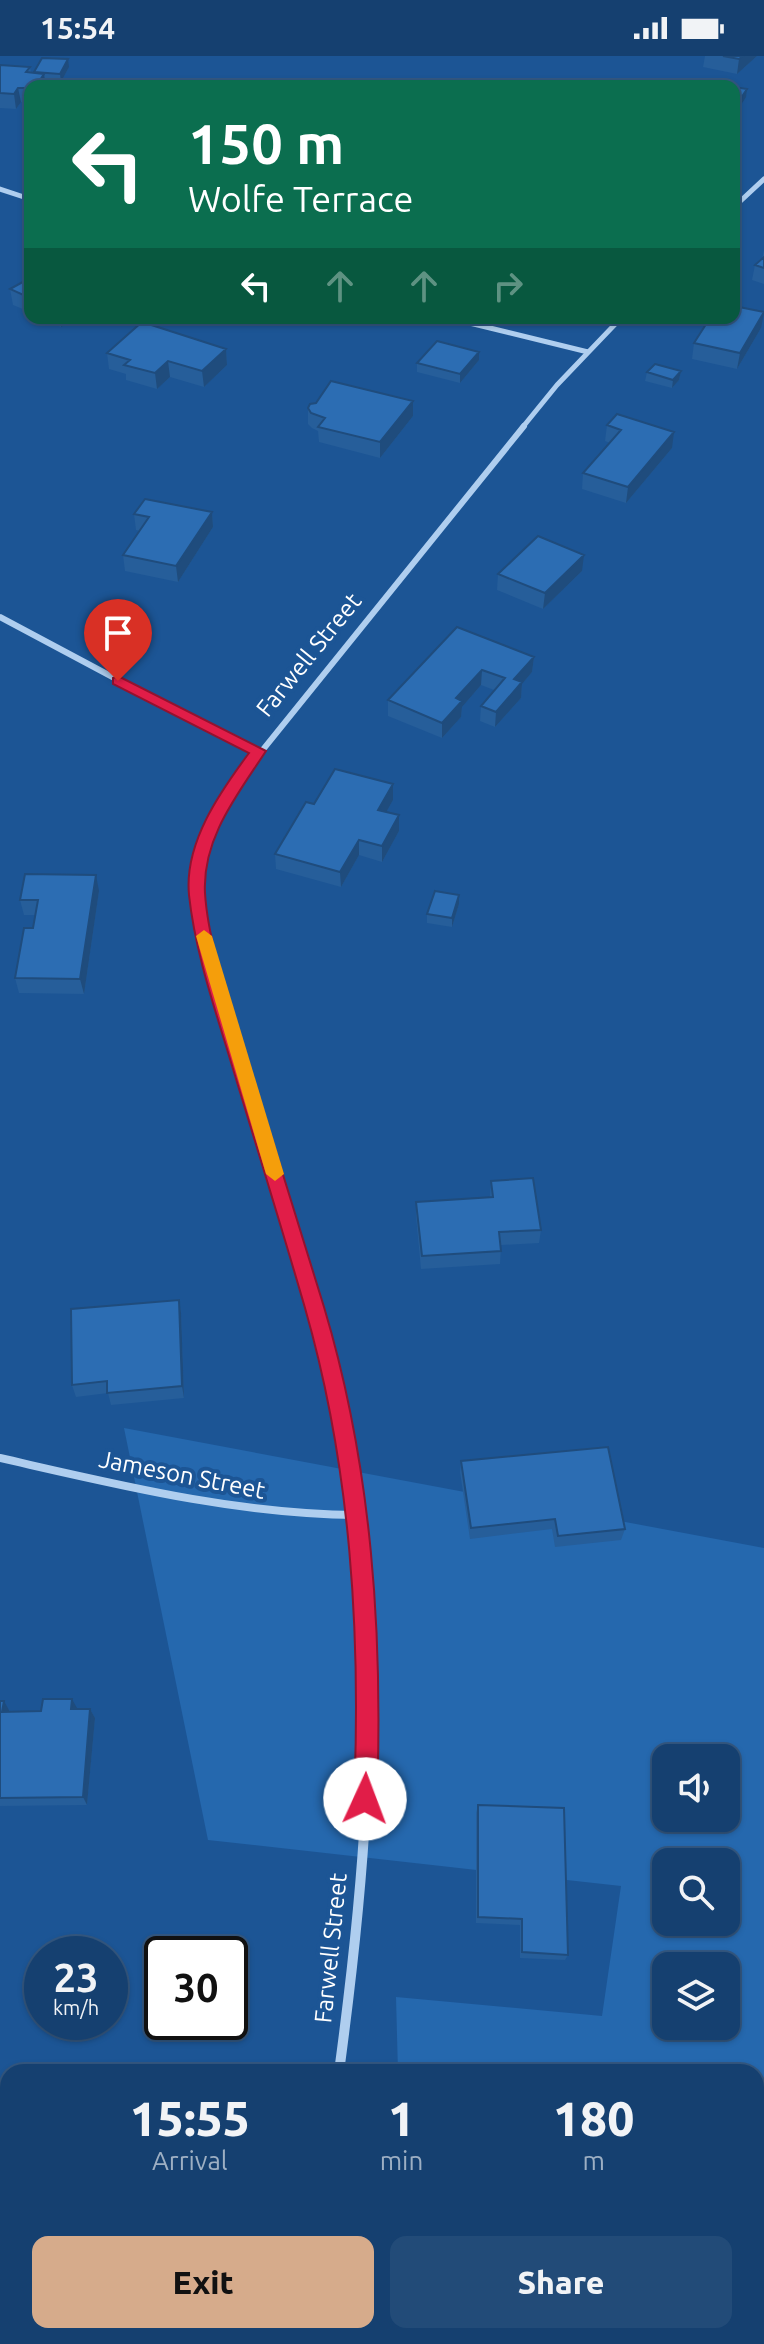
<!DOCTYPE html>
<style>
:root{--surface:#154070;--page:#224b78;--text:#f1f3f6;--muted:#9dafc3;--line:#345983;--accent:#d6ab8b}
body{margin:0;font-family:Ubuntu,sans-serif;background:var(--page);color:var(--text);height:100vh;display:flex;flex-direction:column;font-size:30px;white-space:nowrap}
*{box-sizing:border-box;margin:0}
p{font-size:26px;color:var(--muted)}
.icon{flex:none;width:44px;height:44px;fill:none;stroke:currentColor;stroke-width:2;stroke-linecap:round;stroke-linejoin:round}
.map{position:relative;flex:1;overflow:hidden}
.details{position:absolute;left:0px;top:2008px;width:764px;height:280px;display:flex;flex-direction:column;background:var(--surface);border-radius:24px 24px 0 0;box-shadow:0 2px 6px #0004,0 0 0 2px var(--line)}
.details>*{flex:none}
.guide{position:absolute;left:24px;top:24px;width:716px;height:244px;border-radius:16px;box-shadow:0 2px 6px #0004,0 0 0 2px var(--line);background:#0b6e4f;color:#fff;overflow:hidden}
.controls{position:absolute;left:652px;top:1688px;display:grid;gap:16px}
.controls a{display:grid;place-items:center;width:88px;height:88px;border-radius:16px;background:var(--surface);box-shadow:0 2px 6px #0004,0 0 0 2px var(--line);font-size:40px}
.speed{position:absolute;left:24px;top:1880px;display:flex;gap:16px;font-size:40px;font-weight:700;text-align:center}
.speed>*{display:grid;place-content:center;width:104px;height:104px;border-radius:50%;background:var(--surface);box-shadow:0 2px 6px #0004,0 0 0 2px var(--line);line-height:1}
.speed small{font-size:20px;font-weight:400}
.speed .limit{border:4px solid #111;border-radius:12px;background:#fff;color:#111}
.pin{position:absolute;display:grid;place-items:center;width:68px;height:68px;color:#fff;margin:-82px -34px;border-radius:50% 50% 50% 0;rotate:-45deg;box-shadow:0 0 8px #0007}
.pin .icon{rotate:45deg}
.me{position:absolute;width:88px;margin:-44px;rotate:2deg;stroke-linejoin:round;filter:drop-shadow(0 0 6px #0008)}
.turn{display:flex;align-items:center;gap:28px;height:168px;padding:0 32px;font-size:36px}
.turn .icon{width:104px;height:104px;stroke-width:2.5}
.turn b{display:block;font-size:56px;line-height:68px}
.lanes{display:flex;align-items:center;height:76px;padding:0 32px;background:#0003;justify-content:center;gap:40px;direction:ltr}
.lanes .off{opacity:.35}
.eta{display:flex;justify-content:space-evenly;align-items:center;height:136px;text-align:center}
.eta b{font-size:48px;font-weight:800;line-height:56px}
.action{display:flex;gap:16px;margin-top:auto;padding:16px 32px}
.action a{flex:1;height:92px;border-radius:16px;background:var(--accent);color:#111;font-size:32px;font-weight:800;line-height:92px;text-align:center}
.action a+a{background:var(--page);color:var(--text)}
.status{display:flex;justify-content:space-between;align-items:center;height:56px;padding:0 40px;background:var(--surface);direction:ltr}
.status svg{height:22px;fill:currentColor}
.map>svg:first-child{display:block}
</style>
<div class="status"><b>15:54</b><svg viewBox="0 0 49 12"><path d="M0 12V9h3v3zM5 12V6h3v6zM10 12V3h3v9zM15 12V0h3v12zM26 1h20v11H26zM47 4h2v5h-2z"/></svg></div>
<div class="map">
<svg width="764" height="2288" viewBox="0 0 764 2288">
<rect width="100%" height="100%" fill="#1c5595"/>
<path fill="#2568ae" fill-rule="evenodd" d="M124,1372L764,1492V2288H408V2280H756V2016H398L396,1941L602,1960L621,1830L208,1784ZM666,1702H726V1762H666ZM666,1806H726V1866H666ZM666,1910H726V1970H666Z"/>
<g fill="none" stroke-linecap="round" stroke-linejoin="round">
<path stroke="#afceef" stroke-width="5" d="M0,133L30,143
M734,151L764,123
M449,262L588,296
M522,372L557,329L621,262"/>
<path stroke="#afceef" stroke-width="6" d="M0,561L227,682L259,695
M198,853C195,805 211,767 236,727L524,370"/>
<path stroke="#afceef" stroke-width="8" d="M198,851L209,911L287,1153L316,1257L341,1366L359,1478
M0,1402C119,1429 235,1458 357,1459"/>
<path stroke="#afceef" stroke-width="10" d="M339,2016C363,1838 380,1655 359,1476
M296,2288L297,2280"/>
</g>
<path fill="#265e9a" d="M705,0H757L737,18L703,11Z
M0,9L30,11L31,17H34L69,11L61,26L45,25L30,30V47L21,46L16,53L0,52Z
M764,194V228L752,224L755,209L762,203Z
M30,222V256L13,249L10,233Z
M42,262H76L61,271Z
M761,272L737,313L692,303L694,287Z
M226,293L227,309L204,331L170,321L157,333L126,324V318L109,313L107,297Z
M479,304L460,327L417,316V307Z
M681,315L679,324L672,332L645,325L647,316Z
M413,345V360L380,402L319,386L318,375L312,372L308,368V352Z
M607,369L672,392L626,447L582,433L583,417L610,387L605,385Z
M212,456L213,471L178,526L125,515L123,499L140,475L136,474L134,458Z
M582,515L543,553L497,534L498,518Z
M457,571L534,601L532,616L522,628L521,642L495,671L480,665L481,650L494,634L481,629L462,651L461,661L442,682L388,660V644Z
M393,728V744L386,756L399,775L382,806L359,799L341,831L276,813L275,798L314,748Z
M99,835L84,938L19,937L15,922L33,872L35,859H24L20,844Z
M459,839V848L452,871L427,867V858Z
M491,1125L541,1174L539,1187L501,1189L500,1208L421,1213L416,1160V1146L490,1142Z
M179,1244L181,1257L184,1342L111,1349L108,1337L76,1341L72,1329Z
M461,1405L625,1473L621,1484L555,1491L552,1473L470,1483L460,1416Z
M0,1645L9,1654V1655H41L77,1652V1653H90L95,1662L87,1749L0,1750Z
M478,1749L568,1899L565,1904L520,1902V1869L476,1867V1757Z"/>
<path fill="#1f4c7d" d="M743,0H757L737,18L739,3Z
M68,3L69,11L61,26L60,18Z
M44,18L46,30H36Z
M18,32L21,46L16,53L14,38Z
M747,33L746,41L734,60L735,51Z
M764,257L761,272L737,313L740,297Z
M60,262H76L61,271Z
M226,293L227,309L204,331L202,315Z
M479,296V304L460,327V318Z
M168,305L170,321L157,333L155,317Z
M681,315L679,324L672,332L673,324Z
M413,345V360L380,402V386Z
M674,376L672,392L626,447L628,431Z
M212,456L213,471L178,526L176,510Z
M584,499L582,515L543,553L545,537Z
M534,601L532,616L522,628L521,642L495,671L496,656L514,623Z
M482,614L481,629L462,651L461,661L442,682V667L456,642Z
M393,728V744L379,769L378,754Z
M399,759V775L382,806V790Z
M359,784V799L341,831L340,816Z
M96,819L99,835L84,938L80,923Z
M459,839V848L452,871V862Z
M179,1244L181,1257L184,1342L182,1330Z
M72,1643L77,1652L76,1662L71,1653Z
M4,1645L9,1654L8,1664L2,1656Z
M90,1653L95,1662L87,1749L83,1741Z"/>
<path fill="#2c6db3" stroke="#1f4c7d" stroke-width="2" d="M723,0H743L739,3Z
M42,2L68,3L60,18L34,16Z
M0,9L30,11L26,16L44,18L36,30H30V32H18L14,38L0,37Z
M696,24L730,30H692Z
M734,31L747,33L735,51H734Z
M764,201V212L755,209Z
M30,222V242L10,233Z
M734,250L764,256L740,297L694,287L710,262H734Z
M142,266L226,293L202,315L168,305L155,317L124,309L130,304L107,297Z
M437,285L479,296L460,318L417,307Z
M655,308L681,315L673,324L647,316Z
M331,325L413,345L380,386L318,371L325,362L311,357L308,352L310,348L316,347Z
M617,358L674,376L628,431L583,417L621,374L607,369Z
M145,443L212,456L176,510L123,499L149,461L134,458Z
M538,480L584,499L545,537L498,518Z
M457,571L534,601L514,623L522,626L496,656L481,650L505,622L482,614L456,642L462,645L442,667L388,644Z
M335,713L393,728L378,754L399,759L382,790L359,784L340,816L275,798L306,746L314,748Z
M25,818L96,819L80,923L15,922L24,872H33L38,844H20Z
M435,835L459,839L452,862L427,858Z
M533,1122L541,1174L499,1176L501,1195L422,1200L416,1146L493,1141L491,1125Z
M179,1244L182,1330L107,1337V1325L72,1329L71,1253Z
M608,1391L625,1473L558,1480L555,1463L471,1472L461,1405Z
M43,1643H72L71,1653H90L83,1741L0,1742V1645H4L2,1656L41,1655Z
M478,1749L564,1752L568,1899L522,1896V1863L478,1861Z
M373,2280H480V2288H373Z"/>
<path fill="#e11d48" stroke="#92132f" stroke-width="2" d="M118,620L266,695C238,738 202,782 205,837C208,887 230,948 245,996C271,1081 298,1166 324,1251C372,1411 383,1577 377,1743L373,1751L365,1754L357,1751L354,1743C361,1578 351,1412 305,1252C281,1169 255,1086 230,1003C214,950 195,895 189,839C184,787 220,736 249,697L113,628V622Z"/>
<path fill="#f59e0b" d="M204,874L212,880L284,1118L275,1125L266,1118L196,880Z"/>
<g text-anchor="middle" stroke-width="8" stroke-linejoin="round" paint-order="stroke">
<g font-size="24" fill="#fff" stroke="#1c5595">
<text transform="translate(309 599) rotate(-51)" y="8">Farwell Street</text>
<text transform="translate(182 1419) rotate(11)" y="8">Jameson Street</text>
<text transform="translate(331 1892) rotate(-84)" y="8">Farwell Street</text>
</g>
</g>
</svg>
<div class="controls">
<a><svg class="icon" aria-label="sound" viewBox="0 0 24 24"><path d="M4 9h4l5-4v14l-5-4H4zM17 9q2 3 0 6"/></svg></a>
<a><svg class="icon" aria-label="search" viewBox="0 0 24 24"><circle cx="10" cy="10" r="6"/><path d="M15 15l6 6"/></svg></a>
<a><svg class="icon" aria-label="layers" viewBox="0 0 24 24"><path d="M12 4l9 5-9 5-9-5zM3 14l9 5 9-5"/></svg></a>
</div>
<div class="speed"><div>23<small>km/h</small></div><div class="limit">30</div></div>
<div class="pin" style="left:118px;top:625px;background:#d93025"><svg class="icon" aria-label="arrive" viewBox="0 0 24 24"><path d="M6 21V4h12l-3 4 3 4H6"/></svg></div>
<svg class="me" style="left:365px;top:1743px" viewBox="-20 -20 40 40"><circle r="19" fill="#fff"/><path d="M0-13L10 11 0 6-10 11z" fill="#e11d48"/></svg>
<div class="guide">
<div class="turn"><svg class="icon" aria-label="left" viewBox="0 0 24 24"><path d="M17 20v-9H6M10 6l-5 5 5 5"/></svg><div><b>150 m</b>Wolfe Terrace</div></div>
<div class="lanes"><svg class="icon" aria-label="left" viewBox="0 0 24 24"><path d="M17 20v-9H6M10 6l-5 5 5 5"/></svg><svg class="icon off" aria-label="ahead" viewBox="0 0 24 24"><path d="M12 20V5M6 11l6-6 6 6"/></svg><svg class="icon off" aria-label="ahead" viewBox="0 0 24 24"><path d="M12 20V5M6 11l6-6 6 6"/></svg><svg class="icon off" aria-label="right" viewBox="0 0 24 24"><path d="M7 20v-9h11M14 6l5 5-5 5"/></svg></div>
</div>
<section class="details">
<div class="eta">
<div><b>15:55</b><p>Arrival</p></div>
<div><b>1</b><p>min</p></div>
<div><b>180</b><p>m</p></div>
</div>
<div class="action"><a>Exit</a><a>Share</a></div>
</section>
</div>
